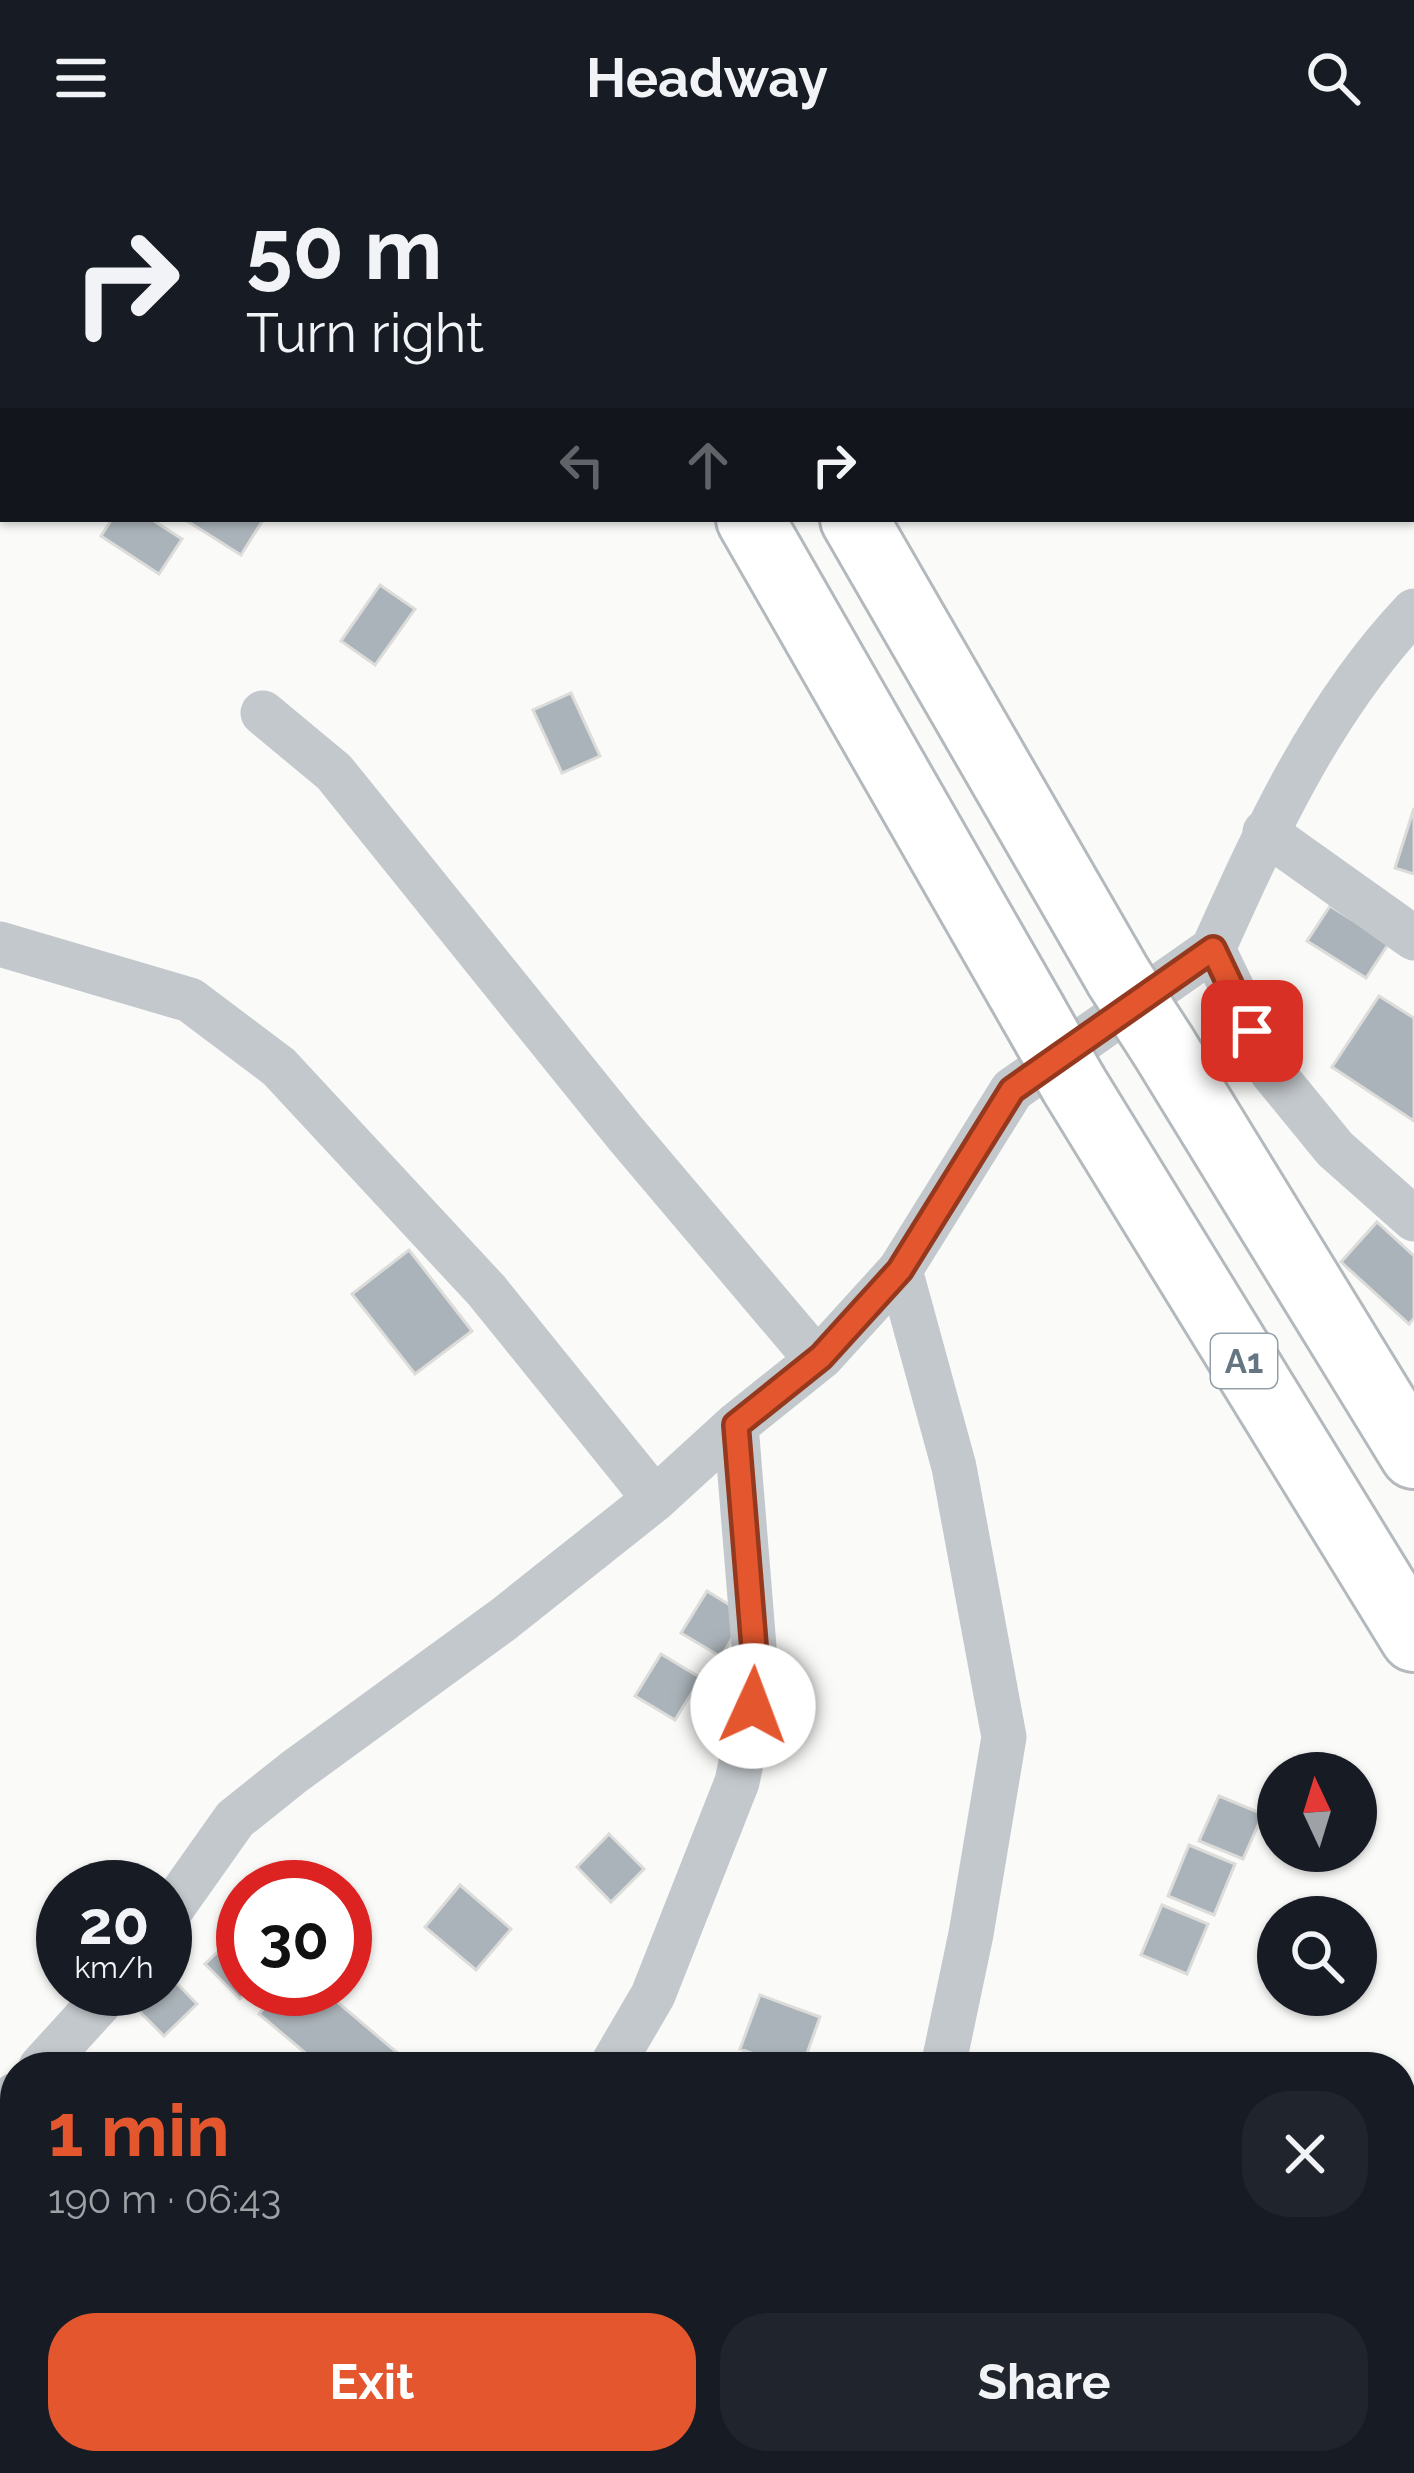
<!DOCTYPE html>
<meta charset="utf-8">
<style>
:root{--surface:#171b24;--page:#20242c;--text:#f1f3f6;--muted:#9ea1a6;--accent:#e4572e}
body{margin:0;font-family:Raleway,sans-serif;background:var(--page);color:var(--text);height:100vh;display:flex;flex-direction:column;font-size:45px;white-space:nowrap}
*{box-sizing:border-box;margin:0}
p{font-size:39px;color:var(--muted)}
.icon{flex:none;width:66px;height:66px;fill:none;stroke:currentColor;stroke-width:2;stroke-linecap:round;stroke-linejoin:round}
.map{position:relative;flex:1;overflow:hidden}
.drawer{position:absolute;left:0px;top:1896px;width:1416px;height:423px;display:flex;flex-direction:column;background:var(--surface);border-radius:48px 48px 0 0;box-shadow:0 3px 9px #0004}
.drawer>*{flex:none}
.hud{position:absolute;left:0px;top:0px;width:1416px;height:366px;box-shadow:0 3px 9px #0004;background:#171b24;color:var(--text);overflow:hidden}
.needle{width:78px;rotate:356deg}
.tools{position:absolute;left:1257px;top:1596px;display:grid;gap:24px}
.tools a{display:grid;place-items:center;width:120px;height:120px;border-radius:50%;background:var(--surface);box-shadow:0 3px 9px #0004;font-size:60px}
.speed{position:absolute;left:36px;top:1704px;display:flex;gap:24px;font-size:60px;font-weight:700;text-align:center}
.speed>*{display:grid;place-content:center;width:156px;height:156px;border-radius:50%;background:var(--surface);box-shadow:0 3px 9px #0004;line-height:1}
.speed small{font-size:30px;font-weight:400}
.speed .limit{border:18px solid #d22;background:#fff;color:#111}
.pin{position:absolute;display:grid;place-items:center;width:102px;height:102px;color:#fff;margin:-51px;border-radius:24px;box-shadow:0 6px 18px #0006}
.me{position:absolute;width:132px;margin:-66px;rotate:2deg;stroke-linejoin:round;filter:drop-shadow(0 0 9px #0008)}
.turn{display:flex;align-items:center;gap:42px;height:252px;padding:0 48px;font-size:54px}
.turn .icon{width:156px;height:156px;stroke-width:2.5}
.turn b{display:block;font-size:84px;line-height:102px}
.lanes{display:flex;align-items:center;height:114px;padding:0 48px;background:#0003;justify-content:center;gap:60px;direction:ltr}
.lanes .off{opacity:.35}
.round{display:grid;place-items:center;flex:none;width:126px;height:126px;border-radius:48px;background:var(--page)}
.head{display:flex;align-items:center;justify-content:space-between;height:204px;padding:0 48px}
h1{font-size:72px;font-weight:700;line-height:90px;color:var(--accent)}
.cta{display:flex;gap:24px;margin-top:auto;padding:24px 48px}
.cta a{flex:1;height:138px;border-radius:48px;background:var(--accent);color:#fff;font-size:48px;font-weight:700;line-height:138px;text-align:center}
.cta a+a{background:var(--page);color:var(--text)}
header{display:flex;justify-content:space-between;align-items:center;height:156px;padding:0 48px;background:var(--surface);font-size:54px;font-weight:700}
.map>svg:first-child{display:block}
</style>
<header><svg class="icon" aria-label="menu" viewBox="0 0 24 24"><path d="M4 6h16M4 12h16M4 18h16"/></svg>Headway<svg class="icon" aria-label="search" viewBox="0 0 24 24"><circle cx="10" cy="10" r="6"/><path d="M15 15l6 6"/></svg></header>
<div class="map">
<svg width="1414" height="2317" viewBox="0 0 1414 2317">
<rect width="100%" height="100%" fill="#fafaf8"/>
<path fill="#aab3b9" stroke="#dcdcda" stroke-width="3" d="M1282,0H1414V163L1413,3H1283Z
M112,363H151L182,383L159,418L101,380Z
M184,363H261L263,364L241,399Z
M380,429L415,453L375,509L341,485Z
M571,537L600,600L562,617L533,554Z
M1414,652V718L1395,712Z
M1330,750L1389,787L1366,822L1307,785Z
M1379,840L1414,862V965L1332,911Z
M1377,1066L1414,1100V1162L1409,1168L1341,1106Z
M409,1094L472,1175L415,1218L352,1138Z
M707,1435L746,1459L721,1501L681,1477Z
M661,1498L701,1522L675,1564L635,1540Z
M1219,1640L1263,1658L1243,1703L1199,1685Z
M609,1678L644,1713L611,1746L577,1711Z
M1189,1689L1235,1708L1214,1759L1168,1740Z
M460,1729L511,1773L476,1814L425,1771Z
M1162,1749L1208,1768L1187,1818L1141,1799Z
M238,1776L243,1781V1833H250L240,1843L205,1808Z
M165,1815L197,1848L164,1880L130,1846L142,1833H165Z
M280,1833H322L414,1911H322L259,1858Z
M760,1839L820,1861L802,1911H790L740,1893Z"/>
<g fill="none" stroke-linecap="round" stroke-linejoin="round">
<g stroke="#b4b9bd" stroke-width="72">
<path id="highway" d="M550,0L551,3
M652,0L653,3
M750,363L1033,857
M854,363L1119,822
M1163,890L1414,1299
M1074,929L1414,1482"/>
</g>
<path stroke="#c3c8cc" stroke-width="24" d="M1214,0L1215,3
M1413,215H1414"/>
<path stroke="#c3c8cc" stroke-width="45" d="M1414,455C1322,552 1267,673 1213,793L1272,916L1335,993L1414,1063
M263,557L334,616L625,977L817,1204
M1265,676L1414,782
M0,788L190,844L279,911L487,1135L655,1343
M900,1114L954,1311L1004,1581L971,1778L943,1911
M165,1762L235,1663L294,1616L504,1463L655,1343L736,1269L821,1201L900,1114L1012,934L1213,793
M41,1911L112,1833
M611,1911L653,1839L737,1626L753,1550L754,1491L736,1269
M0,1955L15,1939
M777,2317L783,2304"/>
<use href="#highway" stroke="#fff" stroke-width="66"/>
<g stroke="#b4b9bd" stroke-width="72" stroke-linecap="butt">
<path id="highway-bridge" d="M1119,822L1163,890
M1033,857L1074,929"/>
</g>
<use href="#highway-bridge" stroke="#fff" stroke-width="66"/>
</g>
<g fill="none" stroke-linecap="round" stroke-linejoin="round">
<g stroke="#94391e" stroke-width="30">
<path id="route" d="M753,1550L754,1491L736,1269L821,1201L900,1114L1012,934L1213,793L1252,875"/>
</g>
<use href="#route" stroke="#e4572e" stroke-width="21"/>
</g>
<g text-anchor="middle" stroke-width="12" stroke-linejoin="round" paint-order="stroke">
<rect fill="#fff" stroke="#939fa8" stroke-width="3" x="1211" y="1178" width="66" height="54" rx="9"/>
<g font-size="33" font-weight="bold" fill="#657683">
<text x="1244" y="1217">A1</text>
</g>
</g>
</svg>
<div class="tools">
<a><svg class="needle" viewBox="-14 -14 28 28"><path d="M0-13l5 13h-10z" fill="#e53935"/><path d="M0 13l5-13h-10z" fill="#9ea1a6"/></svg></a>
<a><svg class="icon" aria-label="search" viewBox="0 0 24 24"><circle cx="10" cy="10" r="6"/><path d="M15 15l6 6"/></svg></a>
</div>
<div class="speed"><div>20<small>km/h</small></div><div class="limit">30</div></div>
<div class="pin" style="left:1252px;top:875px;background:#d93025"><svg class="icon" aria-label="arrive" viewBox="0 0 24 24"><path d="M6 21V4h12l-3 4 3 4H6"/></svg></div>
<svg class="me" style="left:753px;top:1550px" viewBox="-20 -20 40 40"><circle r="19" fill="#fff"/><path d="M0-13L10 11 0 6-10 11z" fill="#e4572e"/></svg>
<div class="hud">
<div class="turn"><svg class="icon" aria-label="right" viewBox="0 0 24 24"><path d="M7 20v-9h11M14 6l5 5-5 5"/></svg><div><b>50 m</b>Turn right</div></div>
<div class="lanes"><svg class="icon off" aria-label="left" viewBox="0 0 24 24"><path d="M17 20v-9H6M10 6l-5 5 5 5"/></svg><svg class="icon off" aria-label="ahead" viewBox="0 0 24 24"><path d="M12 20V5M6 11l6-6 6 6"/></svg><svg class="icon" aria-label="right" viewBox="0 0 24 24"><path d="M7 20v-9h11M14 6l5 5-5 5"/></svg></div>
</div>
<section class="drawer">
<div class="head"><div><h1>1 min</h1><p>190 m · 06:43</p></div><a class="round"><svg class="icon" aria-label="close" viewBox="0 0 24 24"><path d="M6 6l12 12M18 6L6 18"/></svg></a></div>
<div class="cta"><a>Exit</a><a>Share</a></div>
</section>
</div>
